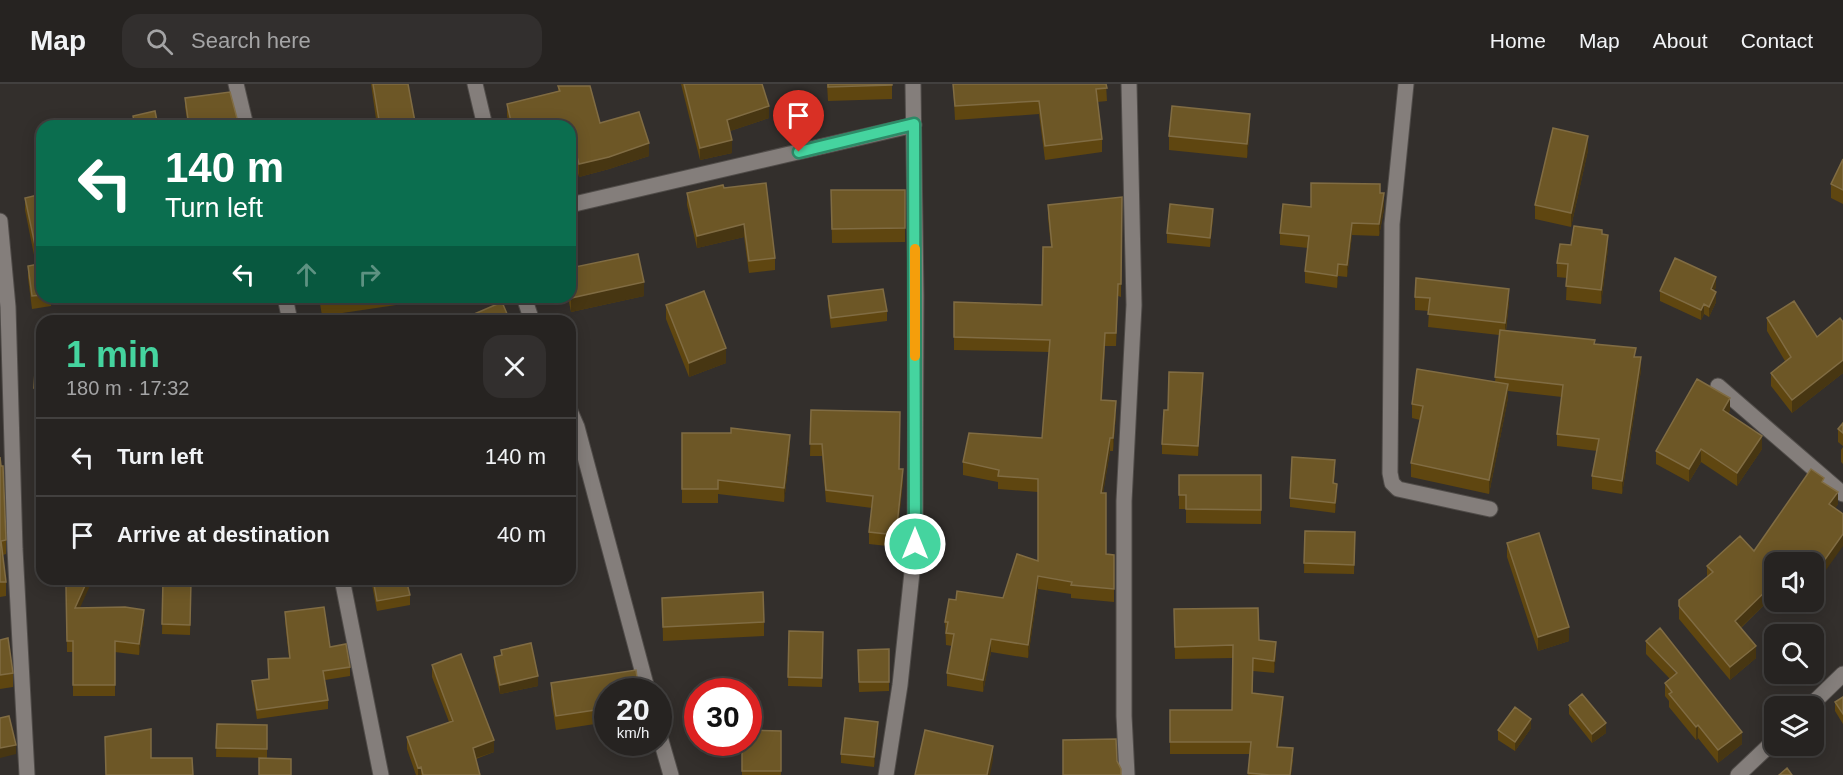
<!DOCTYPE html>
<meta charset="utf-8">
<style>
:root{--surface:#262321;--page:#322f2e;--text:#f1f3f6;--muted:#a4a4a5;--line:#42403f;--accent:#45d49f}
body{margin:0;font-family:Helvetica,sans-serif;background:var(--page);color:var(--text);height:100vh;display:flex;flex-direction:column;font-size:22px;white-space:nowrap}
*{box-sizing:border-box;margin:0}
p{font-size:20px;color:var(--muted)}
.icon{flex:none;width:33px;height:33px;fill:none;stroke:currentColor;stroke-width:2;stroke-linecap:round;stroke-linejoin:round}
.map{position:relative;flex:1;overflow:hidden}
.drawer{position:absolute;left:36px;top:231px;width:540px;height:270px;display:flex;flex-direction:column;background:var(--surface);border-radius:18px;box-shadow:0 3px 15px #0003,0 0 0 2px var(--line)}
.drawer>*{flex:none}
.hud{position:absolute;left:36px;top:36px;width:540px;height:183px;border-radius:18px;box-shadow:0 3px 15px #0003,0 0 0 2px var(--line);background:#0b6e4f;color:#fff;overflow:hidden}
.fabs{position:absolute;left:1764px;top:468px;display:grid;gap:12px}
.fabs a{display:grid;place-items:center;width:60px;height:60px;border-radius:12px;background:var(--surface);box-shadow:0 3px 15px #0003,0 0 0 2px var(--line);font-size:30px}
.speed{position:absolute;left:594px;top:594px;display:flex;gap:12px;font-size:30px;font-weight:700;text-align:center}
.speed>*{display:grid;place-content:center;width:78px;height:78px;border-radius:50%;background:var(--surface);box-shadow:0 3px 15px #0003,0 0 0 2px var(--line);line-height:1}
.speed small{font-size:15px;font-weight:400}
.speed .limit{border:9px solid #d22;background:#fff;color:#111}
.pin{position:absolute;display:grid;place-items:center;width:51px;height:51px;color:#fff;margin:-62px -26px;border-radius:50% 50% 50% 0;rotate:-45deg;box-shadow:0 0 6px #0007}
.pin .icon{rotate:45deg}
.me{position:absolute;width:66px;margin:-33px;rotate:0deg;stroke-linejoin:round;filter:drop-shadow(0 0 4px #0008)}
.turn{display:flex;align-items:center;gap:21px;height:126px;padding:0 30px;font-size:27px}
.turn .icon{width:78px;height:78px;stroke-width:2.5}
.turn b{display:block;font-size:42px;line-height:51px}
.lanes{display:flex;align-items:center;height:57px;padding:0 30px;background:#0003;justify-content:center;gap:30px;direction:ltr}
.lanes .off{opacity:.35}
.round{display:grid;place-items:center;flex:none;width:63px;height:63px;border-radius:18px;background:var(--page)}
.summary{display:flex;align-items:center;justify-content:space-between;height:102px;padding:0 30px}
h1{font-size:36px;font-weight:800;line-height:45px;color:var(--accent)}
ul{padding:0;list-style:none}
li{display:flex;align-items:center;gap:18px;height:78px;padding:0 30px;border-top:2px solid var(--line)}
li div{flex:1}
li b{display:block;font-size:22px}
li em{font-style:normal}
header{display:flex;align-items:center;gap:36px;box-sizing:border-box;height:84px;padding:0 30px;background:var(--surface);border-bottom:2px solid var(--line)}
header strong{font-size:28px}
nav{display:flex;gap:33px;margin-inline-start:auto;font-size:21px}
.search{width:420px;height:54px;background:var(--page);display:flex;align-items:center;gap:15px;box-sizing:border-box;padding:0 21px;border-radius:18px;color:var(--muted);font-size:22px}
.map>svg:first-child{display:block}
</style>
<header>
<strong>Map</strong>
<div class="search"><svg class="icon" aria-label="search" viewBox="0 0 24 24"><circle cx="10" cy="10" r="6"/><path d="M15 15l6 6"/></svg>Search here</div>
<nav><a>Home</a><a>Map</a><a>About</a><a>Contact</a></nav>
</header>
<div class="map">
<svg width="1843" height="691" viewBox="0 0 1843 691">
<rect width="100%" height="100%" fill="#332f2c"/>
<g fill="none" stroke-linecap="round" stroke-linejoin="round">
<g stroke="#504c49" stroke-width="17">
<path id="minor" d="M236,0L246,42
M475,0L485,42
M1406,0L1392,140L1390,389L1392,399L1398,405L1490,425
M570,121L914,41
M0,137L8,223L15,465L27,691
M285,213L290,237
M524,213L532,237
M1718,302L1843,410
M570,327L577,343L648,608
M342,495L381,691
M1810,622L1843,590
M658,646L671,691
M886,691L900,601L915,460L916,212L913,0
M1127,691L1124,632V417L1134,221L1129,0
M1738,691L1774,657"/>
</g>
<use href="#minor" stroke="#847e7b" stroke-width="15"/>
</g>
<path fill="#5f4610" d="M371,0H408L415,42H377Z
M681,0H762L769,34L730,47L732,69L700,76Z
M827,0H892V15L828,17Z
M953,0H1106L1107,17L1097,18L1102,55V68L1045,76L1039,30L955,36Z
M558,2L600,39L649,72L609,85L579,93L575,78L570,42H509L507,32V20L558,7Z
M185,14L238,38V42H188L185,23Z
M1250,44L1247,74L1169,66V52Z
M1588,66L1571,143L1535,135V121Z
M1843,75V120L1831,114V100Z
M724,104L775,174V186L749,189L744,153L697,164L687,121V109Z
M831,106H905V158L832,159Z
M1380,109H1384V125L1379,152L1352,151L1347,193L1338,192L1337,204L1305,199V187L1308,164L1280,161V149L1311,123Z
M42,110V213H51V222L32,225L28,194V182L36,181L25,126V114Z
M1122,113L1121,213L1118,212L1116,262H1105L1102,316L1116,329L1113,367H1110L1103,409L1106,470L1114,471V518L1071,514V510L1038,505L1028,574L991,568L983,608L947,602V589L952,562L946,561L945,538L956,516L1003,514L1038,477V408L998,405V398L963,391V378L1042,354L1049,268L954,266V218L1042,221L1051,163L1048,134V121Z
M1213,134L1210,163L1167,159V149Z
M1602,150L1608,165L1601,220L1566,216L1567,194L1557,193V179L1571,161Z
M570,184L644,212L571,228L568,213H570Z
M1716,203L1714,207L1716,218L1709,233L1704,230L1701,236L1660,217V207Z
M828,212L887,227V237L831,244L828,222Z
M319,213H403V220L322,232Z
M1415,213L1509,218L1506,247L1595,260L1636,273L1641,286L1622,410L1592,405V392L1597,367L1557,362V350L1562,313L1508,307V314L1489,410L1411,393V379L1420,336L1412,334V320L1495,298L1499,251L1428,243L1429,227L1415,226Z
M666,221L726,279L689,293L666,235Z
M1767,234L1817,253L1843,238V289L1792,329L1771,302V289L1785,277L1767,247Z
M42,288V314L34,313V304Z
M1203,299L1198,372L1162,370V360L1168,326Z
M811,326L899,385L903,397L896,463L869,460V448L872,424L826,418L822,372H810Z
M1730,326L1728,330L1762,365L1737,402L1701,378L1689,398L1656,380V367Z
M1843,339V362L1838,358V345Z
M682,349L790,366L784,418L718,410V419H682Z
M1843,363V380L1841,378V366Z
M0,373L6,456V470L3,471L6,498V512L0,513Z
M1335,386L1334,399L1337,410L1335,429L1290,423V414Z
M1179,391H1261V440L1186,439V425H1179Z
M1824,399L1838,420L1835,424L1814,503V478H1774V511L1741,544L1756,574L1730,596L1679,535V516L1707,493V482L1754,467Z
M1305,447L1355,448L1354,490L1304,489Z
M1507,459L1569,557L1538,567L1507,473Z
M372,495H406L410,511V521L377,527L372,501Z
M163,496L191,497L190,551L162,550Z
M66,503L80,524L144,537L139,571L115,568V612H73V568H67Z
M662,514L764,538V552L663,557Z
M1174,525L1259,556L1276,570L1274,589L1253,587V609L1283,626L1278,663L1293,676L1291,691H1248L1250,670H1170V626H1232L1233,574L1175,575Z
M285,528L330,563L350,583V592L325,596L328,616V625L257,635L252,606V597L269,595L289,574L285,537Z
M789,547L823,548L822,603L788,602Z
M0,556L13,589V603L0,605Z
M1646,557L1742,660L1718,679L1698,654L1696,656L1669,623V617L1665,612V599L1670,595L1646,570Z
M889,565V607L859,608L858,566Z
M501,566L538,602L500,610L494,582V573L501,571Z
M432,581L494,668L476,675L480,691H416L407,665V653L449,638L432,593Z
M551,599L608,608V638L556,646L551,613Z
M1843,613V640L1835,627V618Z
M1569,621L1606,649L1592,659L1569,630Z
M217,640L267,641V674L216,673Z
M1531,644L1515,667L1498,656V646Z
M781,647V691H742V658Z
M878,647L874,683L841,679V670Z"/>
<path fill="#473612" d="M769,22V34L727,48V36Z
M1250,30V44L1247,74V60Z
M1588,52V66L1571,143V129Z
M732,56V69L700,76V64Z
M649,59V72L609,85L579,93V80Z
M575,65V78L570,79V66Z
M1384,113V125L1379,152V140Z
M1213,125V134L1210,163V154Z
M1352,139V151L1347,193V181Z
M744,140V153L697,164V152Z
M1608,151V165L1601,220V206Z
M1338,180V192L1337,204V192Z
M1716,193V203L1711,215V205Z
M644,198V212L571,228V214Z
M1509,205V218L1505,252V239Z
M1716,208V218L1709,233V223Z
M1704,220V230L1701,236V226Z
M1105,249V262L1101,328V316Z
M726,264V279L689,293V279Z
M1641,273V286L1622,410V397Z
M1843,276V289L1792,329V316Z
M1203,289V299L1198,372V362Z
M1508,300V314L1489,410V396Z
M1730,314V326L1723,339V326Z
M1116,317V329L1113,367V354Z
M790,351V366L784,418V404Z
M1762,352V365L1737,402V389Z
M1110,354V367L1101,422V409Z
M1701,365V378L1689,398V385Z
M903,385V397L896,463V451Z
M1337,400V410L1335,429V419Z
M1838,408V420L1829,433V420Z
M1843,450V462L1814,503V491Z
M1038,492V505L1028,574V561Z
M88,495H93L75,535V524Z
M1774,499V511L1735,549V537Z
M144,526V537L139,571V560Z
M1569,543V557L1538,567V553Z
M991,555V568L983,608V596Z
M1276,558V570L1274,589V577Z
M1756,562V574L1730,596V583Z
M538,592V602L500,610V601Z
M1283,613V626L1277,675V663Z
M1531,635V644L1515,667V658Z
M878,638V647L874,683V673Z
M1606,639V649L1592,659V650Z
M1698,641V654L1696,656V643Z
M1742,648V660L1718,679V666Z
M494,656V668L473,675V664Z
M16,661V670L0,674V664Z
M993,662V676L990,691H987Z
M1293,664L1291,691H1290Z
M421,683V691H418V684Z"/>
<path fill="#6d5726" stroke="#806c43" stroke-width="1.5" d="M373,0H408L415,38L389,42H380Z
M684,0H762L769,22L727,36L732,56L700,64Z
M828,0H892V1L828,3Z
M953,0H1106L1107,4L1096,5L1102,55L1045,62L1039,17L955,22Z
M558,2H590L600,39L639,28L649,59L609,73L579,80L575,65L570,66V42H512L507,20L560,7Z
M230,8L238,38L209,42H189L185,14Z
M1172,22L1250,30L1247,60L1169,52Z
M155,27L158,42H135L133,32Z
M455,37L457,42H439Z
M1553,44L1588,52L1571,129L1535,121Z
M1843,75V106L1831,100Z
M766,99L775,174L749,177L744,140L697,152L687,109L723,101L724,104Z
M1311,99L1380,100V109H1384L1379,140L1352,139L1347,181L1338,180L1337,192L1305,187L1309,152L1280,149L1283,120L1311,123Z
M831,106H905V144L832,145Z
M42,110V211L32,212L28,182L39,180L25,114Z
M1122,113L1121,200H1118L1116,249H1105L1101,316L1116,317L1113,354H1110L1101,409H1106V470L1114,471V505L1071,501L1072,498L1038,492L1028,561L991,555L983,596L947,589L954,550L946,549L948,538H945L949,515L956,516L957,507L1003,514L1017,470L1038,477V395L998,392L999,386L963,378L969,349L1042,354L1050,256L954,253V218L1042,221L1043,163H1052L1048,121Z
M1170,120L1213,125L1210,154L1167,149Z
M1574,142L1602,146V150L1608,151L1601,206L1566,202L1568,180L1557,179L1560,160L1571,161Z
M638,170L644,198L571,214L570,209V184Z
M1675,174L1716,193L1711,205L1716,208L1709,223L1704,220L1701,226L1660,207Z
M1416,194L1509,205L1505,239L1428,230L1430,214L1415,213Z
M883,205L887,227L831,234L828,212Z
M704,207L726,264L689,279L666,221Z
M321,213H357L322,218Z
M1794,217L1817,253L1840,234L1843,238V276L1792,316L1771,289L1791,273L1767,234Z
M502,218L510,237H458Z
M50,233L82,237H50Z
M1500,246L1595,256L1594,260L1636,264L1634,273H1641L1622,397L1592,392L1599,355L1557,350L1563,301L1495,293Z
M1417,285L1508,300L1489,396L1411,379L1423,322L1412,320Z
M35,287L42,288V305L34,304Z
M1169,288L1203,289L1198,362L1162,360L1164,326H1168Z
M1697,295L1730,314L1723,326L1762,352L1737,389L1701,365L1689,385L1656,367Z
M811,326L900,328L899,385H903L896,451L869,448L873,412L826,406L822,360H810Z
M1843,339V349L1838,345Z
M731,344L790,351L784,404L718,396V405H682V349H731Z
M0,373L1,382H3L6,456L1,457L6,498H0Z
M1292,373L1335,376L1333,399L1337,400L1335,419L1290,414Z
M1811,385L1824,394L1822,398L1838,408L1829,420L1843,430V450L1814,491V478H1774V499L1735,537L1756,562L1730,583L1679,522V516L1713,488L1707,482L1740,452L1754,467Z
M1179,391H1261V426L1186,425V411H1179Z
M1305,447L1355,448L1354,481L1304,479Z
M1539,449L1569,543L1538,553L1507,459Z
M68,495H88L75,524L125,523L144,526L139,560L115,557V601H73V557H67L66,503Z
M373,495H406L410,511L377,517Z
M163,496L191,497L190,541L162,540Z
M763,508L764,538L663,543L662,514Z
M324,523L330,563L346,560L350,583L323,587L328,616L257,626L252,597L269,595L268,575L290,574L285,528Z
M1258,524L1259,556L1276,558L1274,577L1253,574L1252,609L1283,613L1277,663L1293,664L1290,691H1270L1248,689L1251,658H1170V626H1232L1233,561L1175,563L1174,525Z
M1660,544L1742,648L1718,666L1698,641L1696,643L1669,610L1672,608L1665,599L1677,589L1646,557Z
M789,547L823,548L822,594L788,593Z
M8,554L13,589L0,591V556Z
M531,559L538,592L500,601L494,573L502,571L501,566Z
M889,565V598H859L858,566Z
M461,570L494,656L473,664L480,691H423L421,683L418,684L407,653L453,637L432,581Z
M636,586L639,608H608V624L556,632L551,599Z
M1582,610L1606,639L1592,650L1569,621Z
M1843,613V630L1835,618Z
M1515,623L1531,635L1515,658L1498,646Z
M9,632L16,661L0,664V634Z
M845,634L878,638L874,673L841,670Z
M217,640L267,641V665L216,664Z
M151,645V674H192L193,691H106L105,653Z
M748,646L781,647V687H742V658H748Z
M925,646L993,662L987,691H915Z
M1116,655L1117,677L1121,685V691H1063V656Z
M259,674L291,675V691H259Z
M1787,684L1792,691H1779Z"/>
<g fill="none" stroke-linecap="round" stroke-linejoin="round">
<g stroke="#2d8a67" stroke-width="15">
<path id="route" d="M799,68L914,40L915,460"/>
</g>
<use href="#route" stroke="#45d49f" stroke-width="10"/>
<path stroke="#f59e0b" stroke-width="10" d="M915,165V272"/>
</g>
</svg>
<div class="fabs">
<a><svg class="icon" aria-label="sound" viewBox="0 0 24 24"><path d="M4 9h4l5-4v14l-5-4H4zM17 9q2 3 0 6"/></svg></a>
<a><svg class="icon" aria-label="search" viewBox="0 0 24 24"><circle cx="10" cy="10" r="6"/><path d="M15 15l6 6"/></svg></a>
<a><svg class="icon" aria-label="layers" viewBox="0 0 24 24"><path d="M12 4l9 5-9 5-9-5zM3 14l9 5 9-5"/></svg></a>
</div>
<div class="speed"><div>20<small>km/h</small></div><div class="limit">30</div></div>
<div class="pin" style="left:799px;top:68px;background:#d93025"><svg class="icon" aria-label="arrive" viewBox="0 0 24 24"><path d="M6 21V4h12l-3 4 3 4H6"/></svg></div>
<svg class="me" style="left:915px;top:460px" viewBox="-20 -20 40 40"><circle r="17" fill="#45d49f" stroke="#fff" stroke-width="3"/><path d="M0-11L8 9 0 5-8 9z" fill="#fff"/></svg>
<div class="hud">
<div class="turn"><svg class="icon" aria-label="left" viewBox="0 0 24 24"><path d="M17 20v-9H6M10 6l-5 5 5 5"/></svg><div><b>140 m</b>Turn left</div></div>
<div class="lanes"><svg class="icon" aria-label="left" viewBox="0 0 24 24"><path d="M17 20v-9H6M10 6l-5 5 5 5"/></svg><svg class="icon off" aria-label="ahead" viewBox="0 0 24 24"><path d="M12 20V5M6 11l6-6 6 6"/></svg><svg class="icon off" aria-label="right" viewBox="0 0 24 24"><path d="M7 20v-9h11M14 6l5 5-5 5"/></svg></div>
</div>
<section class="drawer">
<div class="summary"><div><h1>1 min</h1><p>180 m · 17:32</p></div><a class="round"><svg class="icon" aria-label="close" viewBox="0 0 24 24"><path d="M6 6l12 12M18 6L6 18"/></svg></a></div>
<ul>
<li><svg class="icon" aria-label="left" viewBox="0 0 24 24"><path d="M17 20v-9H6M10 6l-5 5 5 5"/></svg><div><b>Turn left</b></div><em>140 m</em></li>
<li><svg class="icon" aria-label="arrive" viewBox="0 0 24 24"><path d="M6 21V4h12l-3 4 3 4H6"/></svg><div><b>Arrive at destination</b></div><em>40 m</em></li>
</ul>
</section>
</div>
